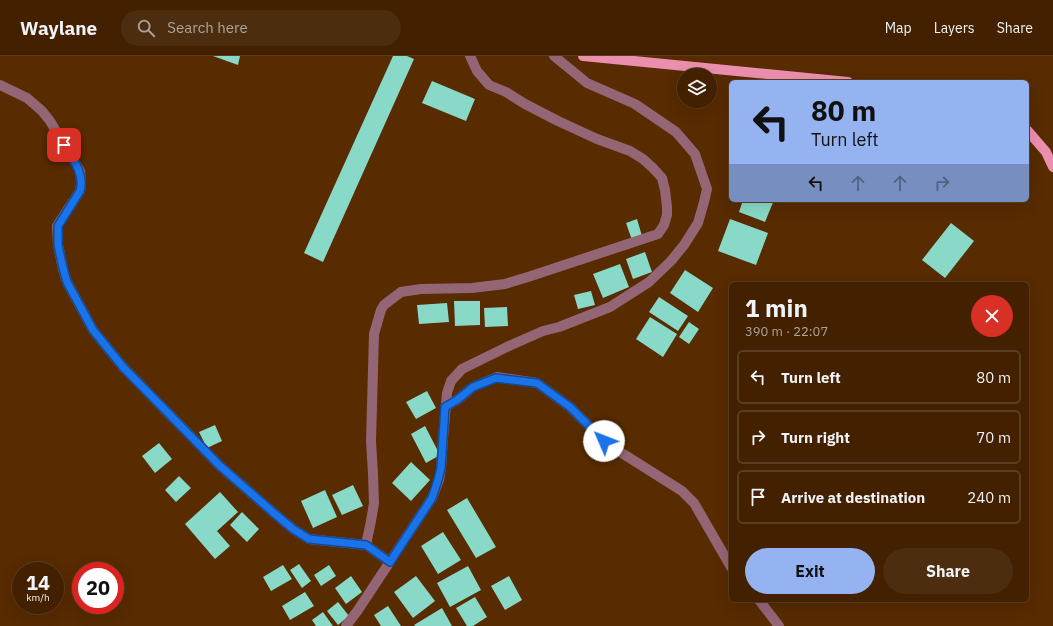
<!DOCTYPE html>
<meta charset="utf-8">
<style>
:root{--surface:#422000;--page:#4c2d0f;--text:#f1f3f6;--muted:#aea399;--line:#5a3e22;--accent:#95b2f1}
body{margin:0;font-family:"IBM Plex Sans",sans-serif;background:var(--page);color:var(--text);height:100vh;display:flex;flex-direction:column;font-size:15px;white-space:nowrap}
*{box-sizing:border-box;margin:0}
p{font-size:13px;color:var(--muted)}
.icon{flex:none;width:22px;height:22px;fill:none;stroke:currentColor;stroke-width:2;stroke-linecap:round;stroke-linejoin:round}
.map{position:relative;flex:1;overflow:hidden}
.side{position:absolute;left:729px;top:226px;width:300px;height:320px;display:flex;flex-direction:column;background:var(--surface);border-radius:6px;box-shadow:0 4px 16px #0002,0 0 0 1px var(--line)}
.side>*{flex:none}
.guide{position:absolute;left:729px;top:24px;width:300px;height:122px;border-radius:6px;box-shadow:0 4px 16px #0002,0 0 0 1px var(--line);background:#95b2f1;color:#111;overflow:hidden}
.fabs{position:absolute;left:677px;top:12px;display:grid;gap:8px}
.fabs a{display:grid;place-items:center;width:40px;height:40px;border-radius:50%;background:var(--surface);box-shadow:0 4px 16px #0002,0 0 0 1px var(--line);font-size:20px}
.speed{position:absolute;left:12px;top:506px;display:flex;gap:8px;font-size:20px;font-weight:700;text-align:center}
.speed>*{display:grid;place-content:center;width:52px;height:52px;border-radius:50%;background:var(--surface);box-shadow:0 4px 16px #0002,0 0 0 1px var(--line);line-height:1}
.speed small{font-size:10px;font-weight:400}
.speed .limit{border:6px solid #d22;background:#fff;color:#111}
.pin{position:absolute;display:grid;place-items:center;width:34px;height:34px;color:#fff;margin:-17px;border-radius:8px;box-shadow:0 2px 6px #0006}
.me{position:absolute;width:44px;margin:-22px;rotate:314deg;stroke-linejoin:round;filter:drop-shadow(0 0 3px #0008)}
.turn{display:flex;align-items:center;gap:14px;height:84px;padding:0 16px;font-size:18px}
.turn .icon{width:52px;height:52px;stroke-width:2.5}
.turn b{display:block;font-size:28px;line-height:34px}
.lanes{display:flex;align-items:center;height:38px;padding:0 16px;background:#0003;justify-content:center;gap:20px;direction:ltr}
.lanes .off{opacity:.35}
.round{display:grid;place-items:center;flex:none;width:42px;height:42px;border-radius:21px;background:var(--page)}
.headline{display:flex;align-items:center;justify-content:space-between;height:68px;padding:0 16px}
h1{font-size:24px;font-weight:800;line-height:30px}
.action{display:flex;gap:8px;margin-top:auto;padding:8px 16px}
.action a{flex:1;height:46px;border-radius:24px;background:var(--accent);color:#111;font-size:16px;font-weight:800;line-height:46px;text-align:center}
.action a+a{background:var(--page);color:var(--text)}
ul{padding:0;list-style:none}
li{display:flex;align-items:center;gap:12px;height:54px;margin:0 8px 6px;padding:0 8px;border:2px solid var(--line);border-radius:6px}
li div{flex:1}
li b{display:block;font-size:15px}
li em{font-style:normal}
header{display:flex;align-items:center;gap:24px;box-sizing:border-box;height:56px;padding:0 20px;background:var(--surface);border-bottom:1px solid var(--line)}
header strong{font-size:19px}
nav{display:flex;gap:22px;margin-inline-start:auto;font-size:14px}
.search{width:280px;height:36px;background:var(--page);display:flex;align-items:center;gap:10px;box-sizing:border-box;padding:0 14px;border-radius:22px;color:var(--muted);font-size:15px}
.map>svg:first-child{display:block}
</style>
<header>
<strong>Waylane</strong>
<div class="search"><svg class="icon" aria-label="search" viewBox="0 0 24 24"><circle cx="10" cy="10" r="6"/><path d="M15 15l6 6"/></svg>Search here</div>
<nav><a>Map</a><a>Layers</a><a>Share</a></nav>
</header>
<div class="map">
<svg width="1053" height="570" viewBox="0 0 1053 570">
<rect width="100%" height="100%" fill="#582b00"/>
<path fill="#88d9c7" d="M213,0H240L238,9Z
M393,0H407L414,3L323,206L304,197Z
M432,25L475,43L466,65L422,47Z
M743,144H774L765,166L739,156Z
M637,163L642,180L632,184L626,167Z
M730,163L768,177L756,209L718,195Z
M951,167L974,185L945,222L922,204Z
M645,196L652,216L633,223L626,203Z
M620,208L629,231L603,242L593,218Z
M685,214L713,232L698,256L670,237Z
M591,235L595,249L578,253L574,239Z
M659,241L688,260L678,275L649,256Z
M454,245H480V269L455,270Z
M447,247L449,266L419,268L417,249Z
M507,251L508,270L485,271L484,252Z
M650,261L677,278L663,301L636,283Z
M689,266L699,273L689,288L679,281Z
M427,335L436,352L416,363L406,346Z
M215,369L222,385L207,392L199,376Z
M425,370L440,399L426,407L411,378Z
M159,387L172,403L155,417L142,400Z
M411,406L430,424L411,445L392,427Z
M179,420L191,432L176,446L165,434Z
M353,429L363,450L342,459L332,439Z
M325,434L337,461L313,472L301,445Z
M220,436L238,456L217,475L230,490L215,503L185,468Z
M467,442L496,491L476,502L447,454Z
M242,456L259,473L247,486L230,469Z
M443,476L461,504L438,518L421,490Z
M299,508L311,525L302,532L290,514Z
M283,509L292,523L271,535L263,521Z
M329,509L336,520L321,530L314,519Z
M468,510L481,534L450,551L437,527Z
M351,520L362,536L346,548L335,532Z
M416,520L435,545L413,562L394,536Z
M509,520L522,544L505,554L491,530Z
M305,536L314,550L290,564L282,550Z
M475,541L487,561L473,570H467L456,552Z
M338,546L349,560L338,569L327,555Z
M388,550L401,570H381L374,559Z
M442,552L452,570H415L414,569Z
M323,556L333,570H316L312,564Z"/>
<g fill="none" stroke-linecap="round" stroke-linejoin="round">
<path stroke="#946574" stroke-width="10" d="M0,29L27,42L34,48L42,55L50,65L80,115C81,122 82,128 80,135L57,170L58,189L63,213L67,226L93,274L123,311L220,410L275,458L293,473L309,483L366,489L390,506
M445,351L457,344L473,331L497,321L537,327L570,351L604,385L617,394L682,435L694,447L731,511
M366,489L371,465L374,447L373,418L371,385L374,278L381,254L384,249L401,236L421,233L472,232L505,228L531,220L658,178L664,169L667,159V151L665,134L662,122L653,112L643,103L630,95L597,83L558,65L525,48L506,36L489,29L477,15L470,0
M759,544L779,570
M346,570L358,554L432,442L439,424L441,412L443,382L447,337L451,325L462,313L509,290L543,275L559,271L610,251L649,226L671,205L684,189L698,167L704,146L707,133L695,98L676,76L635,48L587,27L554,0"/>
<path stroke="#ec8faf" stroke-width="10" d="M583,0L848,26
M1027,74L1046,96L1053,111"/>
</g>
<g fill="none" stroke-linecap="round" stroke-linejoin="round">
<g stroke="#114b97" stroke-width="10">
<path id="route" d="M64,89C73,103 85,118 80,135L58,170V189L63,212L67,226L93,274L123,311L220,410L275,458L293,473L309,483L366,489L390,506L432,442L438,424L441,412L445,351L457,344L473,331L496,322L537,327L570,351L604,385"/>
</g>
<use href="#route" stroke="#1a73e8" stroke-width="7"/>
</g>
</svg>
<div class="fabs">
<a><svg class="icon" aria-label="layers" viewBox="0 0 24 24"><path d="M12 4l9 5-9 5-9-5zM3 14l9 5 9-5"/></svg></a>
</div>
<div class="speed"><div>14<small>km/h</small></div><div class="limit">20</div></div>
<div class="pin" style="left:64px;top:89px;background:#d93025"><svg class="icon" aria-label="arrive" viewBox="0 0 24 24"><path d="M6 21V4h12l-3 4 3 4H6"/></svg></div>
<svg class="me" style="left:604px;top:385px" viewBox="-20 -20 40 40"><circle r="19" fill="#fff"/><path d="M0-13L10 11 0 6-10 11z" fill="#1a73e8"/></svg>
<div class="guide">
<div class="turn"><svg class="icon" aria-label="left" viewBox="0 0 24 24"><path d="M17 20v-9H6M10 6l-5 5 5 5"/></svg><div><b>80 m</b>Turn left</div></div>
<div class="lanes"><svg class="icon" aria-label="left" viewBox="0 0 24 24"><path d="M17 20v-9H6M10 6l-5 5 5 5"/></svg><svg class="icon off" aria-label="ahead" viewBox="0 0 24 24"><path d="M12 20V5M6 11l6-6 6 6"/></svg><svg class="icon off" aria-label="ahead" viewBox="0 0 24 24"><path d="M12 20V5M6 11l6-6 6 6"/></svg><svg class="icon off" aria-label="right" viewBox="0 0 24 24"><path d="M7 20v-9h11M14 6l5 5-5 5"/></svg></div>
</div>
<section class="side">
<div class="headline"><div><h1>1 min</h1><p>390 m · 22:07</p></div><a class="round" style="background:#d93025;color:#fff"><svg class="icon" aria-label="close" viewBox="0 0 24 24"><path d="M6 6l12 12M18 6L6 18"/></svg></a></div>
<ul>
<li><svg class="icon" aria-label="left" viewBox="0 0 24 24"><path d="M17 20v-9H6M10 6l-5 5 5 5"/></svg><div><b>Turn left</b></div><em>80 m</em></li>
<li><svg class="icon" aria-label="right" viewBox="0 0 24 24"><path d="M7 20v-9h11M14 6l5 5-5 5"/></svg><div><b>Turn right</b></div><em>70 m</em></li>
<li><svg class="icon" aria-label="arrive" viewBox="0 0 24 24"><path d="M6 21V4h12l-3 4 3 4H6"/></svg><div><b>Arrive at destination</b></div><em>240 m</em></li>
</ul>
<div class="action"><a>Exit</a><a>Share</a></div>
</section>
</div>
